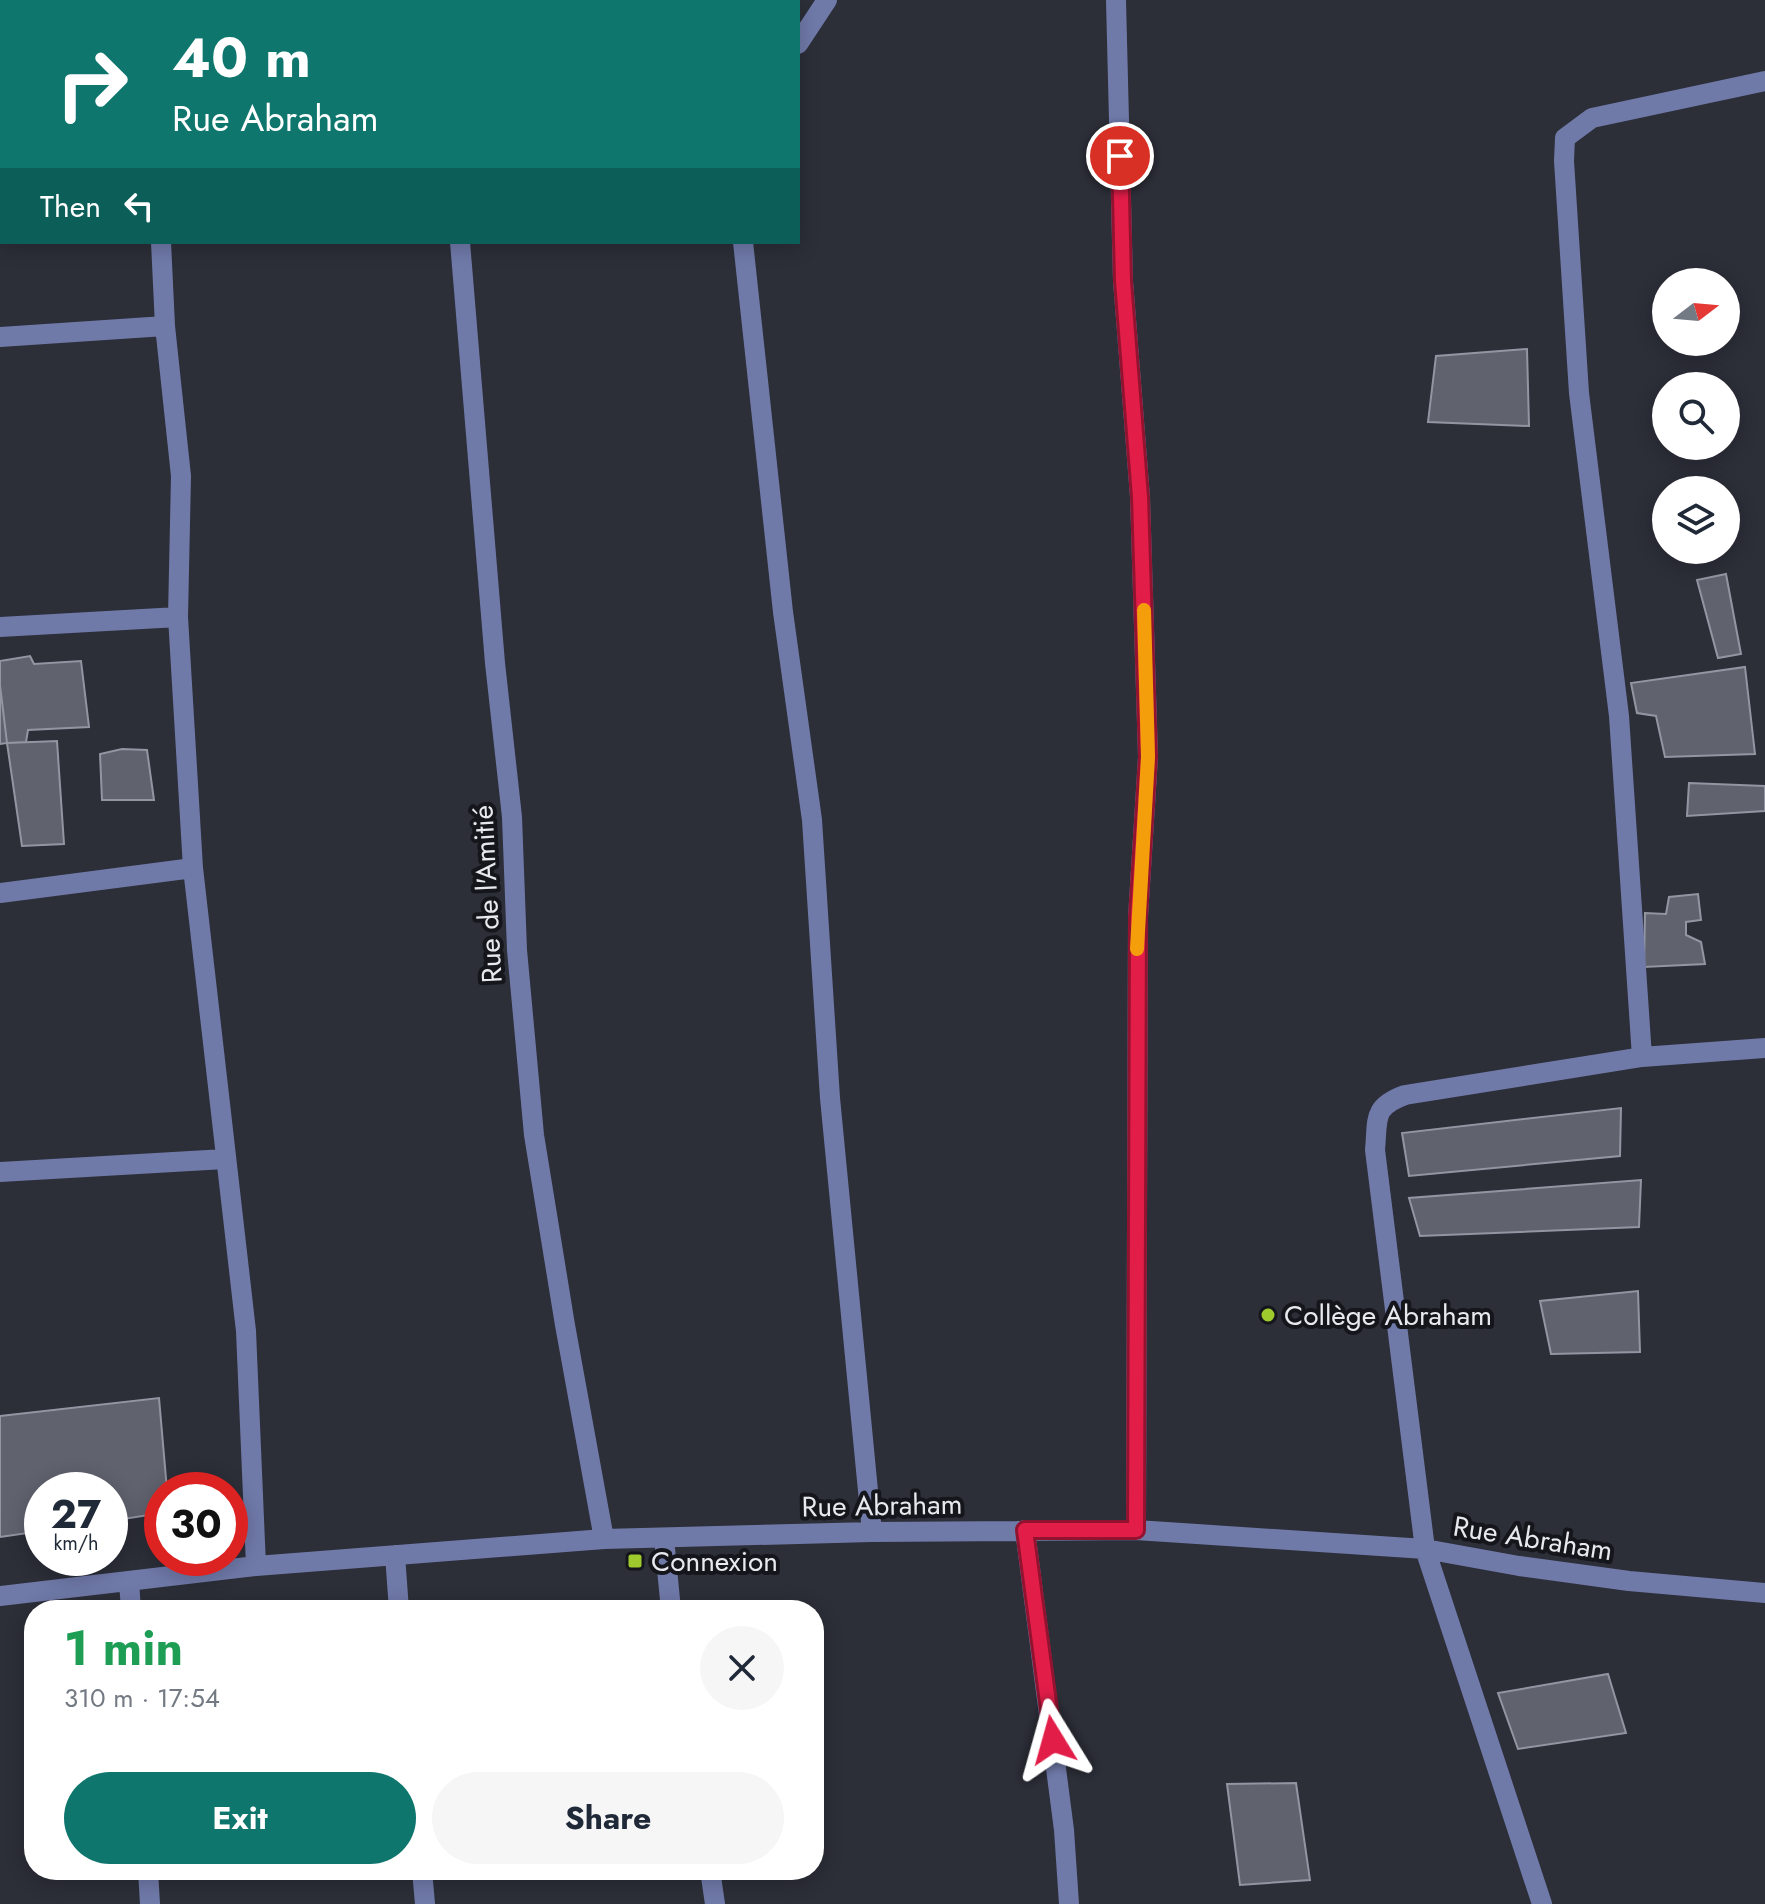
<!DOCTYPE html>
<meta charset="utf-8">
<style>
:root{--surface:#fff;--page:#f6f6f7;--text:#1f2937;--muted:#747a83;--accent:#0f766e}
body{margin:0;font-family:Jost,sans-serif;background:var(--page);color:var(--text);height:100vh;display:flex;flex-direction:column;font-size:30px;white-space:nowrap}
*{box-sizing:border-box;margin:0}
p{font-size:26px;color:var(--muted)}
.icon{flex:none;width:44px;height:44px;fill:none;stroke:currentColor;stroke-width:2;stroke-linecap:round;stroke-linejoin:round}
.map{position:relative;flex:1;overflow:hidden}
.side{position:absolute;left:24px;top:1600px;width:800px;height:280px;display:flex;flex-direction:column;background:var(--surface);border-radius:32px;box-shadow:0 4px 20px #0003}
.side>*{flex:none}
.hud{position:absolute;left:0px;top:0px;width:800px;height:244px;box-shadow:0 4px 20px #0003;background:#0f766e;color:#fff;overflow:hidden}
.needle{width:52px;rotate:74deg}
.tools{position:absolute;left:1652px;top:268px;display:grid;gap:16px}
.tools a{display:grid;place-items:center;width:88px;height:88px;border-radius:50%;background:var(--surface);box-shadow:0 4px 20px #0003;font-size:40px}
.speed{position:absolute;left:24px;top:1472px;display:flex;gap:16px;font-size:40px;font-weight:700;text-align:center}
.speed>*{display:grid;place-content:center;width:104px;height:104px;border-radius:50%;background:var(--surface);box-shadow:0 4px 20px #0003;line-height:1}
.speed small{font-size:20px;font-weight:400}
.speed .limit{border:12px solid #d22;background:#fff;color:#111}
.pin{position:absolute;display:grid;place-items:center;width:68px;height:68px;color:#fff;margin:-34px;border:4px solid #fff;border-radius:50%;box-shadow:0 2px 8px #0007}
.me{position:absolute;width:88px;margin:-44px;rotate:352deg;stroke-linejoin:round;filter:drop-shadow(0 0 6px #0008)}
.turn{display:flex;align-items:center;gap:28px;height:168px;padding:0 40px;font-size:36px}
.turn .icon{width:104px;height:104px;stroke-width:2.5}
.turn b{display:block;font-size:56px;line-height:68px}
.then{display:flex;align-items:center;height:76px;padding:0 40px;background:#0003;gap:16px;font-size:30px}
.round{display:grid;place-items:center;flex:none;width:84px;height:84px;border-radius:42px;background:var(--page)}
.headline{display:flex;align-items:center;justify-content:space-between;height:136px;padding:0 40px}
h1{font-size:48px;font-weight:700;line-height:60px;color:#1e9e55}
.primary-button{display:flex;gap:16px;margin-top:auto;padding:16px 40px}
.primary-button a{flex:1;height:92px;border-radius:48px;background:var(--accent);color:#fff;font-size:32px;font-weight:700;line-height:92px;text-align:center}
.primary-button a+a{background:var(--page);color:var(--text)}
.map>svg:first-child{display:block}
</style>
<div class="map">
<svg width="1765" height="1904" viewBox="0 0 1765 1904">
<rect width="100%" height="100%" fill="#2c2e38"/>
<path fill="#60636e" stroke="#9396a2" stroke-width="2" d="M1527,349L1529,426L1428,422L1436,356Z
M1726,574L1741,654L1718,658L1697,580Z
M30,656L34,664L81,661L89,727L28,730L26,742L7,743L0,685V661Z
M1745,667L1755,754L1665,757L1656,716L1637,713L1631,683Z
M0,685L7,743L0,744Z
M57,741L64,844L22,846L7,743Z
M122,749L147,750L154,800H102L100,754Z
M1689,783L1765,786V811L1687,816Z
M1698,894L1701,920L1686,922V935L1701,942L1705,964L1644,967L1645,913L1666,914L1669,897Z
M1621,1108L1620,1156L1409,1176L1402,1133Z
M1641,1180L1639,1227L1420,1236L1409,1198Z
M1638,1291L1640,1352L1551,1354L1540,1301Z
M159,1398L167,1490H162V1513L110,1521V1490H42V1531L0,1537V1416Z
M1608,1674L1626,1733L1518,1749L1498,1693Z
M1296,1783L1310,1880L1240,1885L1227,1784Z"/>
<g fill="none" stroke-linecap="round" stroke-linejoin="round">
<path stroke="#707aa9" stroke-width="20" d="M151,0L152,2
M433,0V2
M1116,0L1123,281L1140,497L1148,757L1138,917L1136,1530
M798,44L827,0
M0,51H2
M161,242L165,326L181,476L178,617L193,868L246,1331L256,1566
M460,242L495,663L512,817L517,950L534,1135L565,1325L604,1539
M743,242L783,612L812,820L830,1098L872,1532
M0,337L165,326
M0,627L178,617
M0,893L193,868
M1642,1057L1619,716L1579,393L1564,161L1565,138L1592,118L1765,81
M0,1172L225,1159
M1025,1530L1064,1830L1069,1904
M664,1538L671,1610
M395,1555L399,1610
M129,1581L131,1610
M0,1596L256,1566L604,1539L872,1532L1136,1530L1425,1549L1519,1566L1629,1581L1765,1593
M148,1870L150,1904
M422,1870L425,1904
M710,1870L715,1904
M1542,1904L1425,1549L1375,1150C1378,1119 1372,1107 1405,1095L1642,1057L1765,1048"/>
</g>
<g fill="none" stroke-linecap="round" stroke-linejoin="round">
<g stroke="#92132f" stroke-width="20">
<path id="route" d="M1053,1740L1025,1530H1136L1138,917L1148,757L1140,497L1123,281L1120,156"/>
</g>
<use href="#route" stroke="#e11d48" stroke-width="14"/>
<path stroke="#f59e0b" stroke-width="14" d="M1137,949L1148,757L1144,610"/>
</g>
<g fill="#9fca2e" stroke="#15161b" stroke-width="3">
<circle cx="1268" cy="1315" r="8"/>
<rect x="627" y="1553" width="16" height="16" rx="4"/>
</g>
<g text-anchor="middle" stroke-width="8" stroke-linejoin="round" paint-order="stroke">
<g font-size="28" fill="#e7e9ef" stroke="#15161b">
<text transform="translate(487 894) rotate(-93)" y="10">Rue de l'Amitié</text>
<text transform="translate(882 1505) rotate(-1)" y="10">Rue Abraham</text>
<text transform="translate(1533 1538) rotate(9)" y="10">Rue Abraham</text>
</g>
<g font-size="28" fill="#e7e9ef" stroke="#15161b" text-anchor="start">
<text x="1284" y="1325">Collège Abraham</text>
<text x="651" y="1571">Connexion</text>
</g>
</g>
</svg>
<div class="tools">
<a><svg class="needle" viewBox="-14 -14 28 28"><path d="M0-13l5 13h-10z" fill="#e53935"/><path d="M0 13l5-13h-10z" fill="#747a83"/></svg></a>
<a><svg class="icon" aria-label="search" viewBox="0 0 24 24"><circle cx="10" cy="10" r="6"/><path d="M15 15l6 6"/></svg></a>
<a><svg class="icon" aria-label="layers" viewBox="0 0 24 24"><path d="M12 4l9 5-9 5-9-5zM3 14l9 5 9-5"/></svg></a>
</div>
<div class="speed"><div>27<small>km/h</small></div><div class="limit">30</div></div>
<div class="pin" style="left:1120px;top:156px;background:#d93025"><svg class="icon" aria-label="arrive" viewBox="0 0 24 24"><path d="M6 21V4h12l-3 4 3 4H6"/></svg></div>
<svg class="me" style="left:1053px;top:1740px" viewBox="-20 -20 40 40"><path d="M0-17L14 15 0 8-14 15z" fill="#e11d48" stroke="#fff" stroke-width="4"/></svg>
<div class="hud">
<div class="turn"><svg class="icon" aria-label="right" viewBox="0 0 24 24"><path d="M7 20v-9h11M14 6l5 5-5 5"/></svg><div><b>40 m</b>Rue Abraham</div></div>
<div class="then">Then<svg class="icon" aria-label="left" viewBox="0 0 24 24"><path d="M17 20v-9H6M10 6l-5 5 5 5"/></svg></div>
</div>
<section class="side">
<div class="headline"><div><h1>1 min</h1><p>310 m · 17:54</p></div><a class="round"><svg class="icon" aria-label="close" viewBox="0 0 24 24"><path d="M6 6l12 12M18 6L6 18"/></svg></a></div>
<div class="primary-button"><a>Exit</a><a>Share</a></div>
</section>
</div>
